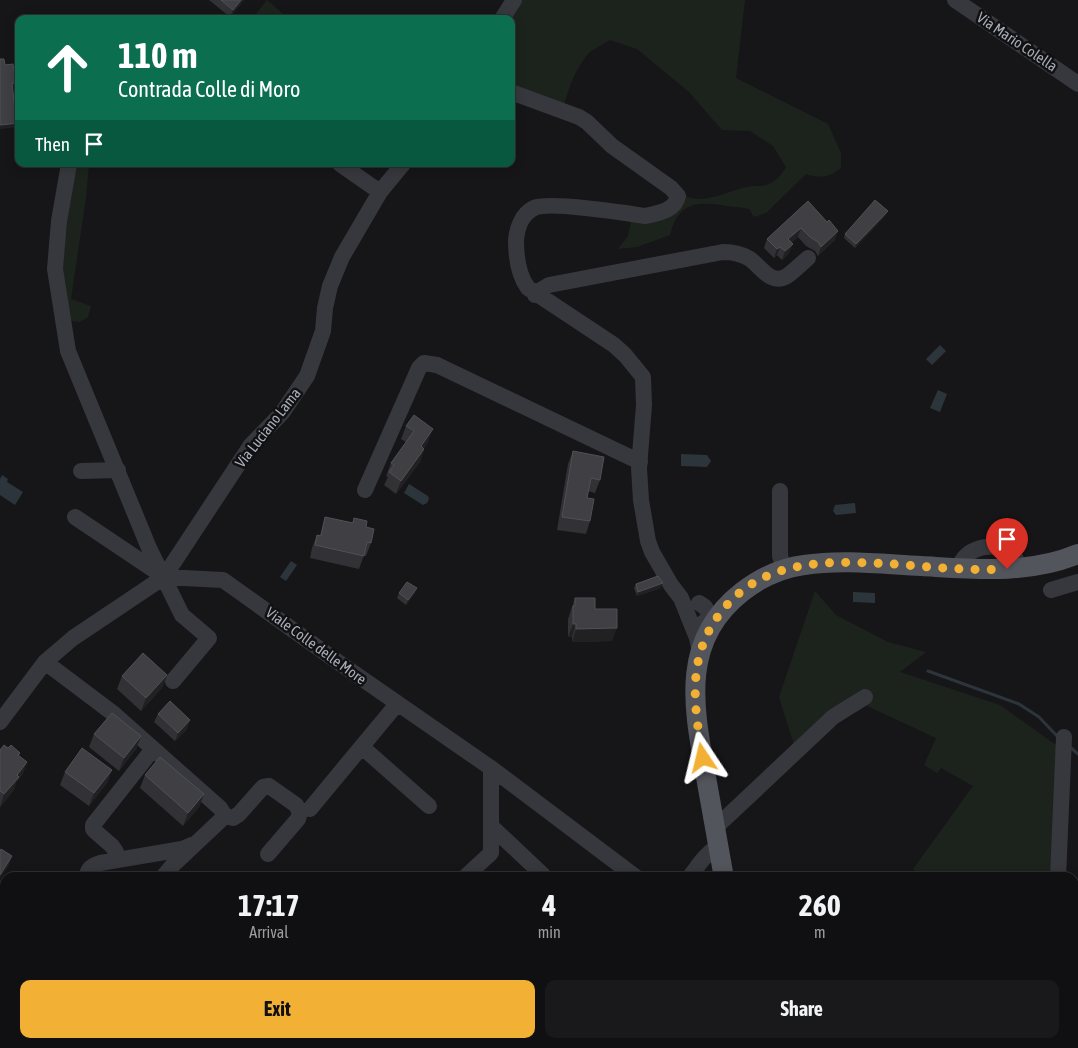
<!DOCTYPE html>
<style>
:root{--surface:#101012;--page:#19191b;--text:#f1f3f6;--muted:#9c9d9f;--line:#303032;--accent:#f2b134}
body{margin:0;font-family:"Asap Condensed",sans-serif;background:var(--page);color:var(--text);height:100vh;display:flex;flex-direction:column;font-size:19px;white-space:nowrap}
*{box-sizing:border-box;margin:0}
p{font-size:16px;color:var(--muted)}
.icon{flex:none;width:28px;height:28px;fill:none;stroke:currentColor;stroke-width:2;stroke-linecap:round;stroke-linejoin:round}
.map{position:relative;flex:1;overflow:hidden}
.panel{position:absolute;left:0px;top:872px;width:1079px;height:176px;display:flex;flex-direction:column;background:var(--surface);border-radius:15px 15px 0 0;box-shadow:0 2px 12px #0003,0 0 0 1px var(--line)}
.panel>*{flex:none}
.top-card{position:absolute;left:15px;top:15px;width:500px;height:152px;border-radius:10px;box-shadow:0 2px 12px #0003,0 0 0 1px var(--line);background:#0b6e4f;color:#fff;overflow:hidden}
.pin{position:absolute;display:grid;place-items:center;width:42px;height:42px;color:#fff;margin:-51px -21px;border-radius:50% 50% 50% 0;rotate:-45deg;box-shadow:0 0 5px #0007}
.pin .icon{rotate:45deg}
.me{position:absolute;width:55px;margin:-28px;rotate:350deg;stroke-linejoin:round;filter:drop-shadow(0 0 4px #0008)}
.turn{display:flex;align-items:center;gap:18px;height:105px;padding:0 20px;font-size:22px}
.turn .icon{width:65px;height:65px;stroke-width:2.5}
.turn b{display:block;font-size:35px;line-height:42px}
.then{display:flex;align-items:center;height:48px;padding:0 20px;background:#0003;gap:10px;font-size:19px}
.eta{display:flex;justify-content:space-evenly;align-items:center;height:85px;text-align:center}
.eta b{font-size:30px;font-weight:700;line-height:35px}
.cta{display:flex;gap:10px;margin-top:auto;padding:10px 20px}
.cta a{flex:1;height:58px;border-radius:10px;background:var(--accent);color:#111;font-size:20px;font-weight:700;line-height:58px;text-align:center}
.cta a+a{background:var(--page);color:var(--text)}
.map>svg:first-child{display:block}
</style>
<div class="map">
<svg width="1078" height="1048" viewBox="0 0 1078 1048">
<rect width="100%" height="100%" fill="#161618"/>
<path fill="#1c231d" d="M267,0L289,19H252Z
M519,0H745L736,78L828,124L841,153V168C829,177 821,179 806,174L766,213L754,217L749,209C740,207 731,207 721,205C693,201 677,205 670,235L637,247L618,249L628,236L633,210L656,209L684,195C700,206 729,191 747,187C753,185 760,187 766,185C776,182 781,175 786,167L773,146L750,131L722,130L689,92L637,49L610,40C603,44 595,48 589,53C576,67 569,87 564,105L511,87V19Z
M72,164H89L86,197L71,299L91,306L88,317L80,322L65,320L61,301L69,172Z
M815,591L836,615L888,642L926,652L900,672L1000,705L1059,747L1052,877H918L913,869L973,786L941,768L937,773L924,765L936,738L867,706L862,689L824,715L794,745L779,697Z
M1074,923H1078V1048H896V1044H1074Z
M656,1044H742V1048H658Z"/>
<path fill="#2c353c" d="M940,345L946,351L932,365L926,359Z
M938,390L947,394L940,412L930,408Z
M681,454L707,455L711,461L707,467L681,466Z
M2,475L8,479L7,482L23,492L15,505L0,495V479Z
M409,484L428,496L429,499L427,503L423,505L404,493Z
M855,503L856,513L836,515L833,511L835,505Z
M291,561L297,565L286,581L280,577Z
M853,592L875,593V603L853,602Z"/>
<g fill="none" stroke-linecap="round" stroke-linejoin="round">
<path stroke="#2c353c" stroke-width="3" d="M928,671L1019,704L1039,717L1057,736
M1070,747L1078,754"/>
<path stroke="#37383d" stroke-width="16" d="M955,0L1078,84
M502,19L514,0
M511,92L579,117L587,122L612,146L671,188L678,196C675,211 658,213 645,216C625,213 548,201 534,208C522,214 517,228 516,240C516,257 518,275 528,288L614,345L625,355L643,377L644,405L639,468L641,500L648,541L652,552L671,585L681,598L697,638L700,652
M69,164L59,221L55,269L68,351L149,548L182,615L209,638L173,681
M340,164L380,192
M535,295L539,291L549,285L723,252C732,252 742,254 750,259C760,266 771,286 787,276C794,271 801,264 808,258
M81,471L118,470
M365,490L419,368L424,363L437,365L640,462
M780,491V556L784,569
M75,517L163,576
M960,568C962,545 1005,539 1015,557C1016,559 1017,565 1018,568
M164,577L251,445L282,413L307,376L323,331L325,308L330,286L342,257L380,192L403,164
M1051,590L1078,582
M699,603L705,607L714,622H704
M45,662L114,714L220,808L225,816
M0,722L45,662L73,638L164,577L223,580L338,662L491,768L637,878
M362,747L429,806
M310,809L397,704
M225,816L233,818L239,814L263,787L269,786L296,805L300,812L298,819L268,854
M491,826L543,875
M715,828L833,717L865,697
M117,860L116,852L112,846L96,832L93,829V825L153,749
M86,878C88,868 91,866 100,863L182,849L196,843
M162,878L172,866L225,816
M464,878L491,853V768
M689,878C698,866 705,854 718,846
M1058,878L1064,737
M891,1044L892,1048
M536,1048L541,1044
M1051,1048L1052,1044"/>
<path stroke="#53555c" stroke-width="20" d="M724,878C718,844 712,810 706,777C694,709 679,641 742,592C760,578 781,568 804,565C842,559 882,564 921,566C973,569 1028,575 1078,554
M0,976L5,969
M424,1044L429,1048
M749,1044L750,1048"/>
</g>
<path fill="#323236" d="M209,0H244L230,17Z
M808,201L835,240L818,256L815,251L806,246L798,237L791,243L789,253L782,260L777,255L774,258L764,248L767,239Z
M886,215L855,248L844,238L845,234Z
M406,426L428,442L424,448V449L420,462L396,494L384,485L388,477L386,476L391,463L406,442L401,439Z
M573,451L600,480L595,493L588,491L587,498L590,521L586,534L557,530L568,464Z
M325,517L352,523L354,518L366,527L371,543L366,556L364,555L359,569L310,558L312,548L317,535H320Z
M636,584L661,588L637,596L634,588Z
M399,593H415L406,605L397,598Z
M575,598L595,609L612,641L572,642V637H568V619Z
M167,675L162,688L141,711L117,689L122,676Z
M158,714L187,729L175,741L154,722Z
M94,734L141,736L136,749L119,771L89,747Z
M8,748L20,753L19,756L27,762L22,775L16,782L14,790L0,807V750Z
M112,770L107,783L89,806L60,785L65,772Z
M145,775L204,794L199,807L183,826L140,788Z"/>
<path fill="#212124" d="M241,0H244L230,17L233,10Z
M12,83H16L14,87L10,88Z
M19,123V127L0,129V125Z
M888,211L886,215L855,248L856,244Z
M801,228L798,237L785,248L788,239Z
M838,231L835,240L818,256L821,247Z
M793,244L789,253L782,260L785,251Z
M780,247L777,255L774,258L777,249Z
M433,429L428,442L416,459L421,446Z
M424,449L420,462L396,494L401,481Z
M663,583L661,588L637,596L638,592Z
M417,588L415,593L406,605L408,600Z
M573,624H576L572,637H568Z
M617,628L612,641L572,642L576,629Z
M167,675L162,688L141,711L146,698Z
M190,720L187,729L175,741L178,733Z
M141,736L136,749L119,771L124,758Z
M27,762L22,775L16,782L14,790L0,807L4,794L17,775Z
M112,770L107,783L89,806L94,793Z
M204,794L199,807L183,826L188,813Z
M12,856L9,865L0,879V875Z"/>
<path fill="#3f3f44" stroke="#4f5156" d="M221,0H241L233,10Z
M0,59H4L5,65L13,64L16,83H12L15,109H19V123L0,125Z
M875,200L888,211L856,244L845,234Z
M808,201L827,222L829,220L838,231L821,247L818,242L810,237L801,228L788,239L793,244L785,251L780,247L777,249L767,239Z
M414,415L433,429L421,446L424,449L401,481L389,472L394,465L391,463L414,431L406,426Z
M573,451L604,457L600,480L591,478L587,498L594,499L590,521L562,517Z
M325,517L353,523L354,518L367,521L366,527L374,529L371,543L367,542L364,556L315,545L317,535L321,536Z
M658,576L663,583L638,592L636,584Z
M407,582L417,588L408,600L399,593Z
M575,598H595V609H617V628L576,629V624H573V606H575Z
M143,653L167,675L146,698L122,676Z
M170,701L190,720L178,733L158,714Z
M112,713L141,736L124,758L94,734Z
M4,745L8,748L11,745L20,753L18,755L27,762L17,775L19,777L4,794L0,791V750Z
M82,748L112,770L94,793L65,772Z
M160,757L204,794L188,813L145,775Z
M1,849L12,856L0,875V851Z"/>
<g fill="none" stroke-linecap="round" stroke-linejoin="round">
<path stroke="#f2b134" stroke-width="9" stroke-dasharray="0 16.2" d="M703,758C693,702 686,652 726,606C769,557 834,561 893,564C931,567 969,571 1007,569"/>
</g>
<g text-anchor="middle" stroke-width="5" stroke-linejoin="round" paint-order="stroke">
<g font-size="15" fill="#a8adb8" stroke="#111113">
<text transform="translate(1017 42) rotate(34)" y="5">Via Mario Colella</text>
<text transform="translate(268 428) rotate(-52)" y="5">Via Luciano Lama</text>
<text transform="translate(316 646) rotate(36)" y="5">Viale Colle delle More</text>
</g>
</g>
</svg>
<div class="pin" style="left:1007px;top:569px;background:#d93025"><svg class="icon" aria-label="arrive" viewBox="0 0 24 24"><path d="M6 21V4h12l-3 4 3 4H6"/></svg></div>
<svg class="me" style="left:703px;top:758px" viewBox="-20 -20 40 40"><path d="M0-17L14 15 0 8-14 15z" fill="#f2b134" stroke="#fff" stroke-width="4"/></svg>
<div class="top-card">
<div class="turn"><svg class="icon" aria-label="ahead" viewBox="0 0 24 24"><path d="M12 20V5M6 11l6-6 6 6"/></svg><div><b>110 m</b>Contrada Colle di Moro</div></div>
<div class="then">Then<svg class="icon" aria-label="arrive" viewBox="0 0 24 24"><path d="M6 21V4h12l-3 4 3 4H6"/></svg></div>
</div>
<section class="panel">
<div class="eta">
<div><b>17:17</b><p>Arrival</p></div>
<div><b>4</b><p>min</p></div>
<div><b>260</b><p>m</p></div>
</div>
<div class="cta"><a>Exit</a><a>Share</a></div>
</section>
</div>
